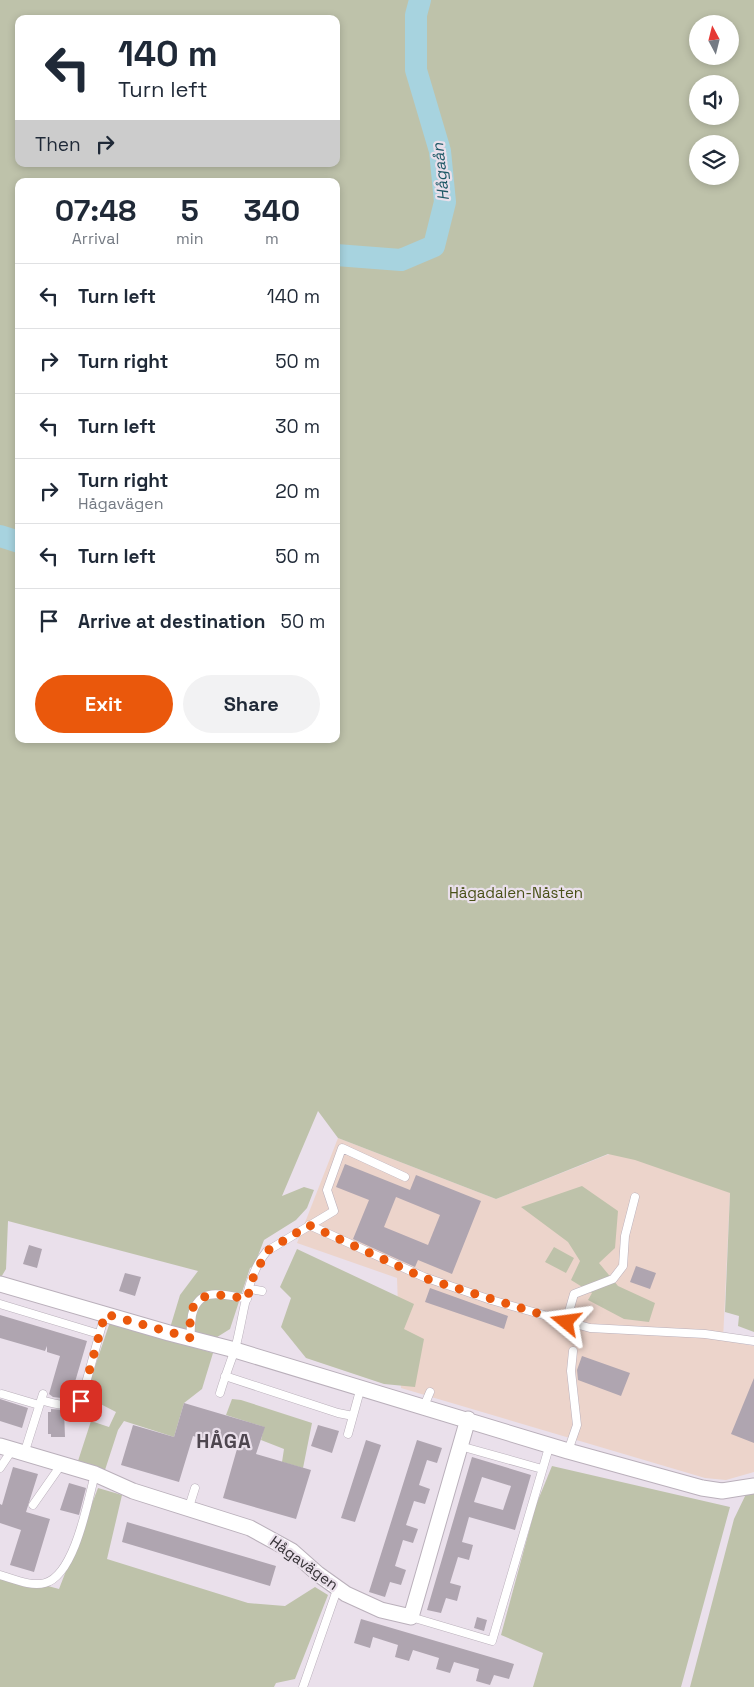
<!DOCTYPE html>
<meta charset="utf-8">
<style>
:root{--surface:#fff;--page:#f2f2f3;--text:#1f2937;--muted:#747a83;--line:#e0e1e3;--accent:#ea580c}
body{margin:0;font-family:"Space Grotesk",sans-serif;background:var(--page);color:var(--text);height:100vh;display:flex;flex-direction:column;font-size:19px;white-space:nowrap}
*{box-sizing:border-box;margin:0}
p{font-size:16px;color:var(--muted)}
.icon{flex:none;width:28px;height:28px;fill:none;stroke:currentColor;stroke-width:2;stroke-linecap:round;stroke-linejoin:round}
.map{position:relative;flex:1;overflow:hidden}
.panel{position:absolute;left:15px;top:178px;width:325px;height:565px;display:flex;flex-direction:column;background:var(--surface);border-radius:10px;box-shadow:0 2px 8px #0003}
.panel>*{flex:none}
.top-card{position:absolute;left:15px;top:15px;width:325px;height:152px;border-radius:10px;box-shadow:0 2px 8px #0003;background:#fff;color:var(--text);overflow:hidden}
.needle{width:32px;rotate:353deg}
.fabs{position:absolute;left:689px;top:15px;display:grid;gap:10px}
.fabs a{display:grid;place-items:center;width:50px;height:50px;border-radius:50%;background:var(--surface);box-shadow:0 2px 8px #0003;font-size:25px}
.pin{position:absolute;display:grid;place-items:center;width:42px;height:42px;color:#fff;margin:-21px;border-radius:10px;box-shadow:0 2px 8px #0006}
.me{position:absolute;width:55px;margin:-28px;rotate:286deg;stroke-linejoin:round;filter:drop-shadow(0 0 4px #0008)}
.turn{display:flex;align-items:center;gap:18px;height:105px;padding:0 20px;font-size:22px}
.turn .icon{width:65px;height:65px;stroke-width:2.5}
.turn b{display:block;font-size:35px;line-height:42px}
.then{display:flex;align-items:center;height:48px;padding:0 20px;background:#0003;gap:10px;font-size:19px}
.eta{display:flex;justify-content:space-evenly;align-items:center;height:85px;text-align:center}
.eta b{font-size:30px;font-weight:700;line-height:35px}
.action{display:flex;gap:10px;margin-top:auto;padding:10px 20px}
.action a{flex:1;height:58px;border-radius:30px;background:var(--accent);color:#fff;font-size:20px;font-weight:700;line-height:58px;text-align:center}
.action a+a{background:var(--page);color:var(--text)}
ul{padding:0;list-style:none}
li{display:flex;align-items:center;gap:15px;height:65px;padding:0 20px;border-top:1px solid var(--line)}
li div{flex:1}
li b{display:block;font-size:19px}
li em{font-style:normal}
.map>svg:first-child{display:block}
</style>
<div class="map">
<svg width="754" height="1687" viewBox="0 0 754 1687">
<rect width="100%" height="100%" fill="#eae0eb"/>
<path fill="#ecd4cb" d="M338,1138L496,1199L617,1151L731,1173L723,1340L754,1346V1472L726,1480L705,1478L401,1388L397,1278L297,1243Z"/>
<path fill="#bec2aa" fill-rule="evenodd" d="M0,0H754V1332L738,1326L739,1316L725,1312L730,1193L635,1160L608,1154L496,1199L338,1138L318,1111L282,1196L304,1187L314,1190L307,1208L296,1220L264,1240L254,1266L250,1268L230,1329L214,1339L170,1328L180,1295L198,1271L8,1221L6,1269L0,1279ZM19,19H336V164H19ZM698,24H730V56H698ZM698,84H730V116H698ZM698,144H730V176H698ZM19,181H336V739H19Z
M582,1186L618,1211L615,1248L599,1263L618,1286L655,1303L649,1322L624,1319L588,1300L592,1293L571,1280L580,1261L568,1242L521,1207Z
M554,1247L574,1258L566,1273L545,1262Z
M297,1249L414,1304L404,1329L424,1339L415,1387L384,1384L306,1358L281,1327L291,1298L280,1287Z
M110,1322L213,1353L202,1389L184,1403L174,1437L124,1421L118,1430L105,1470L78,1461L91,1421L109,1427L116,1412L85,1396Z
M232,1399L241,1400L312,1423L303,1468L282,1462L284,1449L261,1440L264,1427L226,1415Z
M552,1466L730,1507L681,1687H533L543,1653L501,1635L536,1505Z
M98,1488L122,1495L107,1559L248,1603L285,1606L315,1587L328,1595L295,1679L276,1683L274,1687H0V1573L59,1589Z
M754,1490V1687H690L734,1519L747,1492Z"/>
<g fill="none" stroke-linecap="round" stroke-linejoin="round">
<path stroke="#a7d3df" stroke-width="22" d="M336,255L401,260L434,246L445,202L440,151L416,70V15L420,0
M0,536L19,542"/>
</g>
<path fill="#afa5b0" fill-rule="evenodd" d="M345,1164L410,1190L416,1175L481,1201L452,1274L418,1260L415,1267L353,1239L369,1200L336,1187ZM396,1197L440,1215L428,1245L384,1227Z
M29,1245L42,1249L37,1268L23,1264Z
M636,1266L656,1273L650,1289L630,1282Z
M125,1273L141,1277L135,1296L119,1291Z
M430,1288L508,1316L504,1329L425,1302Z
M0,1315L87,1341L70,1399L53,1397L49,1394L60,1356L47,1352V1346L45,1351L0,1338Z
M582,1356L630,1373L621,1396L578,1380L577,1370Z
M754,1378V1443L731,1434Z
M0,1399L28,1408L22,1428L0,1421Z
M184,1403L265,1427L256,1454L311,1470L296,1519L223,1498L237,1449L193,1436L179,1482L121,1465L133,1425L174,1437Z
M51,1409L64,1410L65,1437H51V1434H48V1412H51Z
M318,1425L339,1431L332,1453L311,1446Z
M366,1440L381,1445L355,1522L341,1518Z
M417,1440L442,1448L437,1463L427,1460L419,1485L430,1489L425,1504L414,1501L406,1525L418,1529L413,1543L403,1540L395,1566L406,1570L401,1585L390,1582L385,1597L369,1592Z
M472,1457L531,1475L515,1530L469,1517L462,1542L473,1545L469,1560L458,1557L450,1583L461,1586L457,1601L446,1598L441,1613L427,1610ZM482,1477L511,1486L503,1510L474,1502Z
M13,1467L38,1474L26,1512L50,1519L34,1572L10,1565L21,1530L0,1523V1504L2,1505Z
M69,1483L86,1488L79,1515L60,1510Z
M127,1522L276,1566L270,1586L122,1542Z
M477,1617L487,1620L484,1631L474,1628Z
M361,1619L514,1664L509,1679L494,1675L490,1685L476,1681L479,1669L454,1662L450,1673L436,1669L439,1658L413,1650L409,1661L395,1657L398,1645L373,1637L370,1648L354,1643Z"/>
<g fill="none" stroke-linecap="round" stroke-linejoin="round">
<g stroke="#bab0bb" stroke-width="9">
<path id="service" d="M309,1225L424,1277L491,1300L590,1328L705,1334L754,1341
M250,1289L262,1291
M0,1304L99,1334
M566,1322L574,1294L613,1279L623,1266L625,1236L635,1197
M191,1338C190,1330 191,1323 192,1315C199,1285 224,1295 247,1299
M225,1376L338,1413L353,1416
M220,1393C224,1379 230,1364 235,1349C244,1318 245,1277 267,1251L334,1211L327,1190L342,1148L405,1177
M2,1394L39,1405
M41,1400C55,1404 67,1408 81,1401L105,1314
M424,1406L430,1392
M348,1434L361,1387
M460,1446L542,1469
M568,1451L577,1425L571,1371L573,1351
M24,1454L43,1394
M0,1468L12,1450
M33,1505L61,1465
M188,1510L195,1488
M0,1575C14,1579 31,1587 45,1583C75,1575 88,1500 95,1474
M411,1617L492,1641L550,1444
M303,1687L338,1587"/>
</g>
<g stroke="#bab0bb" stroke-width="17">
<path id="minor" d="M0,1284L169,1333L235,1350L568,1451L702,1488L722,1491L754,1486
M0,1446L95,1474L133,1491L250,1528L292,1551L318,1574L346,1594L381,1610L411,1617L468,1419"/>
</g>
<use href="#service" stroke="#fff" stroke-width="8"/>
<use href="#minor" stroke="#fff" stroke-width="15"/>
</g>
<g fill="none" stroke-linecap="round" stroke-linejoin="round">
<path stroke="#ea580c" stroke-width="9" stroke-dasharray="0 16.2" d="M81,1401L105,1314L191,1338C185,1289 210,1292 247,1299L253,1278L267,1251L309,1225L424,1278L566,1322"/>
</g>
<g text-anchor="middle" stroke-width="4.5" stroke-linejoin="round" paint-order="stroke">
<g font-size="15" fill="#495017" stroke="#eae0eb">
<text x="516" y="898">Hågadalen-Nåsten</text>
</g>
<g font-size="15" fill="#353136" stroke="#eae0eb">
<text transform="translate(304 1563) rotate(36)" y="5">Hågavägen</text>
</g>
<g font-size="16" font-style="italic" fill="#1e5866" stroke="#eae0eb">
<text transform="translate(440 172) rotate(-96)" y="6">Hågaån</text>
</g>
<g font-size="20" font-weight="bold" letter-spacing="1" fill="#4e464f" stroke="#eae0eb">
<text x="224" y="1448">HÅGA</text>
</g>
</g>
</svg>
<div class="fabs">
<a><svg class="needle" viewBox="-14 -14 28 28"><path d="M0-13l5 13h-10z" fill="#e53935"/><path d="M0 13l5-13h-10z" fill="#747a83"/></svg></a>
<a><svg class="icon" aria-label="sound" viewBox="0 0 24 24"><path d="M4 9h4l5-4v14l-5-4H4zM17 9q2 3 0 6"/></svg></a>
<a><svg class="icon" aria-label="layers" viewBox="0 0 24 24"><path d="M12 4l9 5-9 5-9-5zM3 14l9 5 9-5"/></svg></a>
</div>
<div class="pin" style="left:81px;top:1401px;background:#d93025"><svg class="icon" aria-label="arrive" viewBox="0 0 24 24"><path d="M6 21V4h12l-3 4 3 4H6"/></svg></div>
<svg class="me" style="left:566px;top:1322px" viewBox="-20 -20 40 40"><path d="M0-17L14 15 0 8-14 15z" fill="#ea580c" stroke="#fff" stroke-width="4"/></svg>
<div class="top-card">
<div class="turn"><svg class="icon" aria-label="left" viewBox="0 0 24 24"><path d="M17 20v-9H6M10 6l-5 5 5 5"/></svg><div><b>140 m</b>Turn left</div></div>
<div class="then">Then<svg class="icon" aria-label="right" viewBox="0 0 24 24"><path d="M7 20v-9h11M14 6l5 5-5 5"/></svg></div>
</div>
<section class="panel">
<div class="eta">
<div><b>07:48</b><p>Arrival</p></div>
<div><b>5</b><p>min</p></div>
<div><b>340</b><p>m</p></div>
</div>
<ul>
<li><svg class="icon" aria-label="left" viewBox="0 0 24 24"><path d="M17 20v-9H6M10 6l-5 5 5 5"/></svg><div><b>Turn left</b></div><em>140 m</em></li>
<li><svg class="icon" aria-label="right" viewBox="0 0 24 24"><path d="M7 20v-9h11M14 6l5 5-5 5"/></svg><div><b>Turn right</b></div><em>50 m</em></li>
<li><svg class="icon" aria-label="left" viewBox="0 0 24 24"><path d="M17 20v-9H6M10 6l-5 5 5 5"/></svg><div><b>Turn left</b></div><em>30 m</em></li>
<li><svg class="icon" aria-label="right" viewBox="0 0 24 24"><path d="M7 20v-9h11M14 6l5 5-5 5"/></svg><div><b>Turn right</b><p>Hågavägen</p></div><em>20 m</em></li>
<li><svg class="icon" aria-label="left" viewBox="0 0 24 24"><path d="M17 20v-9H6M10 6l-5 5 5 5"/></svg><div><b>Turn left</b></div><em>50 m</em></li>
<li><svg class="icon" aria-label="arrive" viewBox="0 0 24 24"><path d="M6 21V4h12l-3 4 3 4H6"/></svg><div><b>Arrive at destination</b></div><em>50 m</em></li>
</ul>
<div class="action"><a>Exit</a><a>Share</a></div>
</section>
</div>
